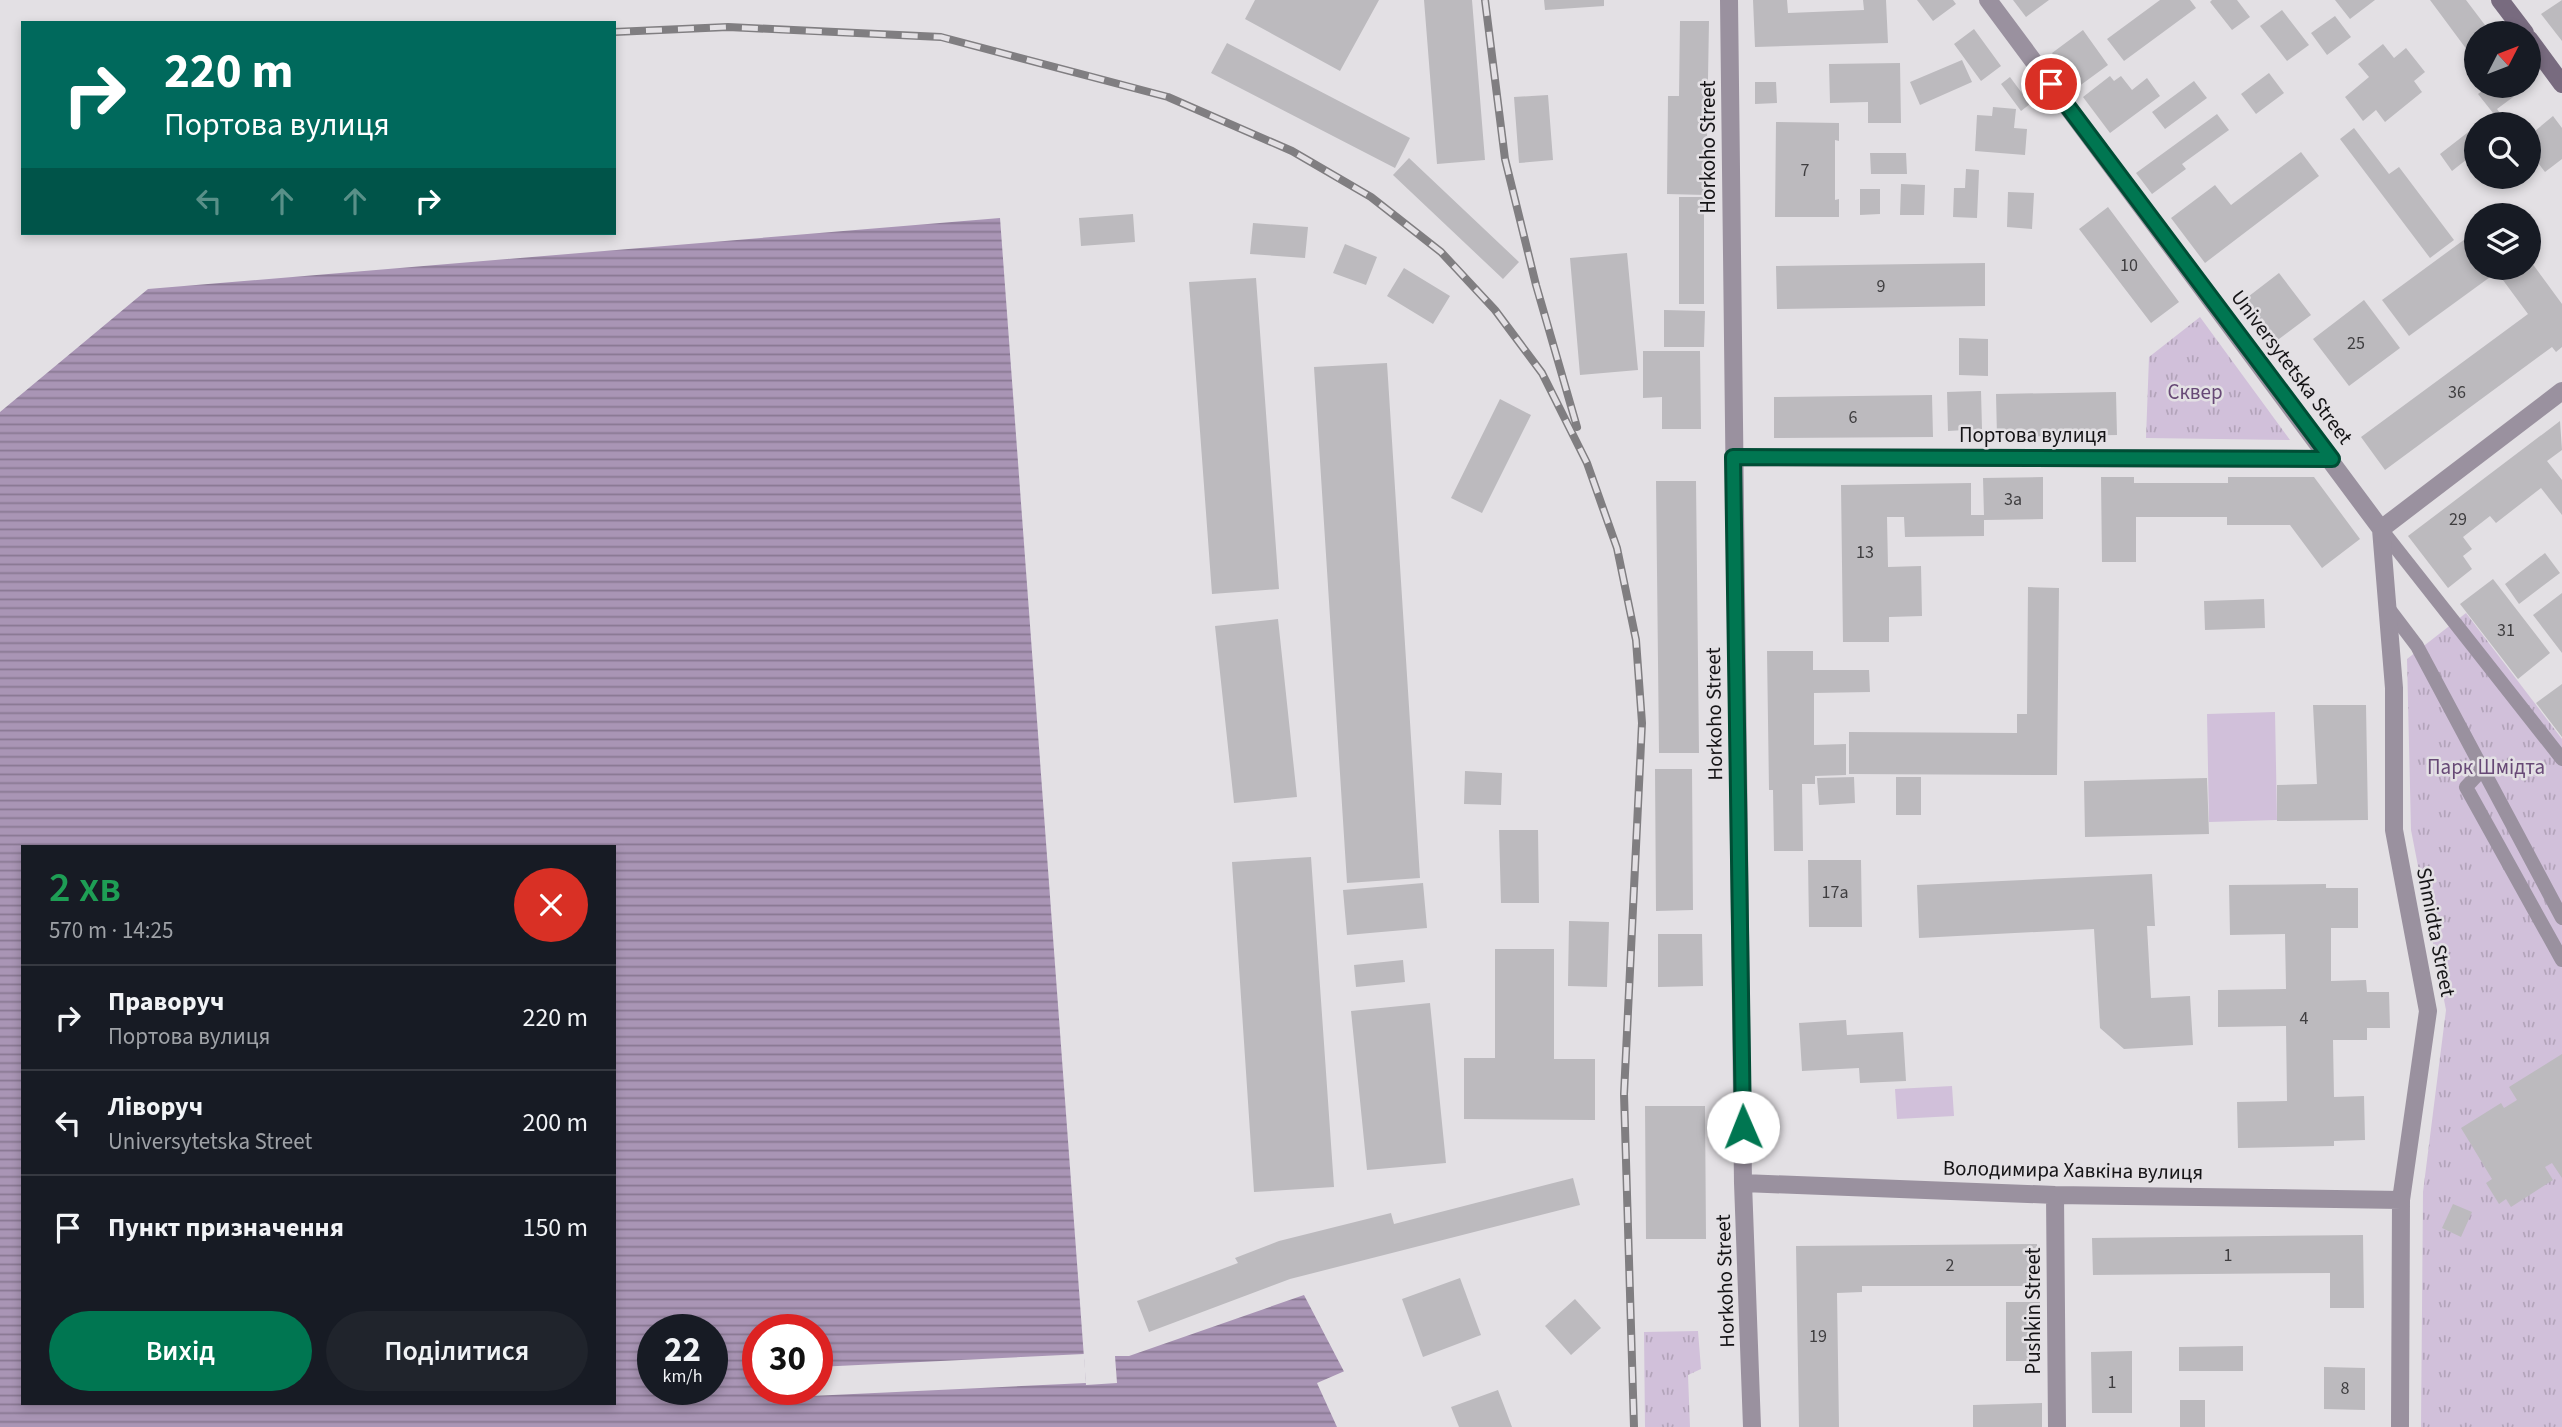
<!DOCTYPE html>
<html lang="uk">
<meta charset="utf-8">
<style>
:root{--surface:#171b24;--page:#20242c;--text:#f1f3f6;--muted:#9ea1a6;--line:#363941;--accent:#007651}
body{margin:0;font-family:"Source Sans 3",sans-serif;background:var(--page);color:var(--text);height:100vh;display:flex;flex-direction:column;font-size:26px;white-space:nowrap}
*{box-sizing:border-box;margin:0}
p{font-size:23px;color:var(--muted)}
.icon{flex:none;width:38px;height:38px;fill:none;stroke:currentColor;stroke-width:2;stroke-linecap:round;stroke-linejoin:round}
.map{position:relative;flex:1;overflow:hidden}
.side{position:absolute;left:21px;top:845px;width:595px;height:560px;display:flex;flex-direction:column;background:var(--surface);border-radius:0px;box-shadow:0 4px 10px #0003}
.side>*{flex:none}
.top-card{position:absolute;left:21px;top:21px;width:595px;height:214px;border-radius:0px;box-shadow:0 4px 10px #0003;background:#00695c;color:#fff;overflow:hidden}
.needle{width:46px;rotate:48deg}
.fabs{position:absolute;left:2464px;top:21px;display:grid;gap:14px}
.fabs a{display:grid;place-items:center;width:77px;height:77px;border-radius:50%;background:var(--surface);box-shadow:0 4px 10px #0003;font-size:35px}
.speed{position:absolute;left:637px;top:1314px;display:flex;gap:14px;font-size:35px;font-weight:700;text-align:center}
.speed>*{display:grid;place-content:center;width:91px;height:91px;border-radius:50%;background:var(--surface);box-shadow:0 4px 10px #0003;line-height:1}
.speed small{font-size:18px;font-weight:400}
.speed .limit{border:10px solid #d22;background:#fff;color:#111}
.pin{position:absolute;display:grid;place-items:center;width:60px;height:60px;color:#fff;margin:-30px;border:4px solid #fff;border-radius:50%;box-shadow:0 2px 7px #0007}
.me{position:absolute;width:77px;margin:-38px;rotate:359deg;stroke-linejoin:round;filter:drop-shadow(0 0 5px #0008)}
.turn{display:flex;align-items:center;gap:24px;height:147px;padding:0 28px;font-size:32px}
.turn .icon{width:91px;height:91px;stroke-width:2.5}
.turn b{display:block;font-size:49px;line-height:60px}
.lanes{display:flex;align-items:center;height:66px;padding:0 28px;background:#0003;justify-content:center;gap:35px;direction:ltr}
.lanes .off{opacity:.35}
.round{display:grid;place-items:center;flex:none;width:74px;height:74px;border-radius:37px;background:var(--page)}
.head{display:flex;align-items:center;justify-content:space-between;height:119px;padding:0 28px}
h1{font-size:42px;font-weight:600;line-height:52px;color:#1e9e55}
.cta{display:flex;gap:14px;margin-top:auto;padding:14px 28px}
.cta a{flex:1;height:80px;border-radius:42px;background:var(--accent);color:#fff;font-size:28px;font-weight:600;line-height:80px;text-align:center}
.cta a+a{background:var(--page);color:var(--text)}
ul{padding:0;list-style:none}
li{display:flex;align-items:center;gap:21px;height:105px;padding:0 28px;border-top:2px solid var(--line)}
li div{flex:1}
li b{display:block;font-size:26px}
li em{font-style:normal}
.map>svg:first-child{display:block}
</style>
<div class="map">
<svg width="2562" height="1427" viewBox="0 0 2562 1427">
<defs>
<pattern id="park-tufts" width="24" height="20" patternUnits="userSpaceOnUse" patternTransform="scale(1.75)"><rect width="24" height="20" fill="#d1c0da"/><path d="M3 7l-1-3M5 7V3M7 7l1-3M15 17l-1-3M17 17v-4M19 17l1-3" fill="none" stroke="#b3a4ba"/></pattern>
<pattern id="water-rules" width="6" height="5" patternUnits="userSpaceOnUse" patternTransform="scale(1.75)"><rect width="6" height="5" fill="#a995b5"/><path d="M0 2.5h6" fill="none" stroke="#887892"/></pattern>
</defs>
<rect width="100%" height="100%" fill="#e3e0e4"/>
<path fill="url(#park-tufts)" d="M2200,317L2290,440L2146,438L2149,357Z
M2466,613L2562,739V1427H2421L2423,1192L2446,1010L2411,830L2407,659Z
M1698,1331L1701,1369L1688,1375L1690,1427H1645L1644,1332Z"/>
<path fill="#d1c0da" d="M2275,712L2277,820L2209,822L2207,714Z
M1952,1086L1954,1116L1897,1119L1895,1089Z"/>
<path fill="url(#water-rules)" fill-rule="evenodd" d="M1000,218L1086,1385L1117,1383L1115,1356H1129L1304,1295L1373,1427H0V412L148,289ZM23,847H614V1404H23ZM653,1330H712V1390H653ZM758,1330H817V1390H758Z"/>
<path fill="#e3e0e4" d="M1084,1354L1086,1383L790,1397L789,1390H817V1367Z
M1347,1370L1376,1425L1377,1427H1337L1317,1383Z"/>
<path fill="#bcbabe" d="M1255,0H1379L1340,71L1245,19Z
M1424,0H1472L1485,160L1437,164Z
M1544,0H1604V6L1545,10Z
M1753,0H1787L1788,13L1864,10L1863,0H1886L1888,43L1755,47Z
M1917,0H1953L1956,4L1933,21Z
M2013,0H2049L2026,17Z
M2160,0H2190L2196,8L2124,61L2107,39Z
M2212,0H2237L2250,17L2232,30L2210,2Z
M2335,0H2375L2350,19Z
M2430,0H2466L2491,33H2476V55L2473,58Z
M2562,0V41L2541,14Z
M2282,10L2309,45L2287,61L2260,26Z
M2335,16L2351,37L2327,55L2311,33Z
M1680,21H1709L1706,195L1667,194L1668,96H1679Z
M1974,29L2001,66L1981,81L1954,44Z
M2083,30L2108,65L2078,87L2052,53Z
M1227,43L1410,138L1395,168L1211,73Z
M2383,44L2394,58L2406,48L2425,72L2414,81L2422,92L2385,122L2376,110L2363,121L2345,97L2369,77L2358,64Z
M1962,60L1972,82L1920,105L1910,82Z
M1900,63L1901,123H1868V102L1830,103L1829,64Z
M2269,73L2284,93L2256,114L2241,94Z
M2110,76L2114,81L2121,76L2132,90L2147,78L2160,96L2110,133L2083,97Z
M2010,77L2030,104L2021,111L2001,84Z
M2194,81L2207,98L2165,129L2152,112Z
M1755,82H1776L1777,103L1755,104Z
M2489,86H2528L2497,109L2508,124H2478L2493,113L2478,94Z
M1548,95L1553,160L1519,163L1514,97Z
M1993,107L2016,109L2014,128L2027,129L2025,155L1975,151L1977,115L1992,116Z
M2217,114L2229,130L2182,164L2186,169L2152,194L2136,173Z
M2553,116L2562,128V159L2545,172L2529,151V136Z
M1776,122L1839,123V141L1835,140V200L1839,199V217H1775Z
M2476,126V152L2452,171L2440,154Z
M2354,128L2389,174L2399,167L2454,240L2430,258L2340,139Z
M2301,152L2319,176L2205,263L2171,218L2215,185L2231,205Z
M1870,153H1906L1907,174H1871Z
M1409,158L1519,262L1503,279L1393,175Z
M1966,169L1979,170L1977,218L1953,217L1954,188H1965Z
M1901,184L1925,185L1924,215H1900Z
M1860,189H1880V214L1860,215Z
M2008,192L2034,193L2032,229L2007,227Z
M1679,197H1704V304H1679Z
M2108,207L2179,302L2151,323L2079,229Z
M1133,214L1135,242L1081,246L1079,218Z
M1253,223L1308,227L1305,258L1250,254Z
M2476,231V268H2529V259L2562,304V347L2556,352L2552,347L2385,470L2361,437L2528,314L2497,272L2409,336L2382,300Z
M1345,244L1377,257L1366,285L1333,273Z
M1627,253L1638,370L1580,375L1570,258Z
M1985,263V306L1777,309L1776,266Z
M1404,268L1450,296L1433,324L1387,296Z
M2279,273L2311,315L2271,345L2240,303Z
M1256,278L1279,589L1212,594L1189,282Z
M2364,300L2400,348L2349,386L2313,339Z
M1664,310L1705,311L1704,347H1664Z
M1959,338L1988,339V376L1959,375Z
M1643,351H1700L1701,429H1662V397L1643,398Z
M1387,363L1420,878L1347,883L1314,367Z
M1981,391L1982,429L1948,431L1947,392Z
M2116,392L2117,435L1997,437L1996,394Z
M1932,395L1933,437L1774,438V397Z
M1500,399L1531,415L1482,513L1451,498Z
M2560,421L2562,450L2547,461L2562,480V515L2541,488L2496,523L2490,516L2463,537L2472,549L2463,556L2472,569L2448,588L2408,536Z
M2043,477V519L1984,520V536L1905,537L1904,517H1887L1888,567L1921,566L1922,616L1889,617V642H1843L1841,485L1971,483V515H1984L1983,478Z
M2101,477H2134V483H2228V477H2314L2360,539L2322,568L2290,525H2227V517H2136V562H2102Z
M1656,481H1696L1699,753H1659Z
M2545,553L2560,573L2519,604L2505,584Z
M2493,579L2550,653L2518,679L2460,604Z
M2028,587L2059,588L2057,775L1849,774V732L2017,733V714H2027Z
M2562,593V653L2533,615Z
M2264,599L2265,628L2205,630L2204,601Z
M1278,619L1297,797L1234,803L1215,626Z
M1767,651H1813V670H1869L1870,692L1814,693V745L1846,744V775L1815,776V784H1802L1803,851H1774L1773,790H1769Z
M2562,684V737L2536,703Z
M2313,705H2366L2368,820L2277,821V785L2317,784Z
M1655,769H1692L1693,910L1656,911Z
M1465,771L1502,773L1501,805L1464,804Z
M1854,777L1855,803L1819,805L1817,778Z
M1896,777H1921V815H1896Z
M2207,778L2209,834L2085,837L2084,781Z
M1499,830H1538L1539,903H1501Z
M1311,857L1334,1187L1254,1192L1232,862Z
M1808,860H1861L1862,927H1809Z
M2152,874L2155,926H2147L2151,998L2190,996L2193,1045L2124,1049L2100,1028L2094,929L1919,938L1917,885Z
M1423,883L1427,928L1347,935L1343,890Z
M2326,884V888H2358V928H2331V981L2366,980L2367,992H2389L2390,1028H2367V1040H2333L2334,1097L2364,1096L2365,1140L2334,1141V1146L2238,1148L2237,1102L2287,1101L2286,1026L2218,1027V990L2286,989L2285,934L2230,935L2229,885Z
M1569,921L1609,922L1607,987L1568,986Z
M1658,934H1702L1703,986L1658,987Z
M1495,949H1554V1059H1595V1120L1464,1119V1058H1495Z
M1403,960L1405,982L1356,987L1354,965Z
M1430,1003L1446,1163L1367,1170L1351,1011Z
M1846,1020L1847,1035L1903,1032L1906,1081L1860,1083L1859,1068L1802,1071L1799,1023Z
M2562,1054V1178L2552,1163L2545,1167L2553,1180L2511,1207L2506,1199L2499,1204L2486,1183L2492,1179L2461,1128L2501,1103L2504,1108L2517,1100L2509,1087Z
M1645,1106H1705L1706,1239H1646Z
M1573,1178L1580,1205L1290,1279L1149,1332L1137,1301L1238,1263L1235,1258L1279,1241L1391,1213L1394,1224Z
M2453,1204L2472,1212L2461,1237L2442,1228Z
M2363,1235L2364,1308H2330V1273L2093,1275L2092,1238Z
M2037,1244V1286H1862V1292L1837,1293L1839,1427H1799L1796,1246Z
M1460,1278L1481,1335L1423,1357L1402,1299Z
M1575,1299L1601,1328L1571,1355L1545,1326Z
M2006,1302H2040V1361H2006Z
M2243,1346V1371H2179V1347Z
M2132,1351V1413H2092L2091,1352Z
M2324,1367L2365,1368V1410L2324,1409Z
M1498,1390L1512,1427H1459L1451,1407Z
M2180,1400H2205V1427H2180Z
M2042,1403V1427H1973V1405Z"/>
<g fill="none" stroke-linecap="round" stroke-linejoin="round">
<path stroke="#9a919f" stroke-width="14" d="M2381,529L2562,759
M2389,609L2417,646L2562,918
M2482,770L2466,787L2562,960"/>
<path stroke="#9a919f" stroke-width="18" d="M1729,0L1743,1183L1752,1427
M1988,0L2381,529
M1733,457L2332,459
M2381,529L2394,688V830L2428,1011L2401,1200L2400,1427
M2381,529L2562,391
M1743,1183L2055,1195L2401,1200
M2055,1195L2057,1427"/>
<path stroke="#786b7f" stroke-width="18" d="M2500,0L2525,33
M2529,39L2562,84"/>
<g stroke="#807e81" stroke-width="8">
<path id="rail" d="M1485,0L1505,159L1536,285L1577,427
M614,32L728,27L941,37L1168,97L1292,151L1371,197L1441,252L1495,310L1542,373L1587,463L1617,548L1636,640L1642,723L1624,1094L1634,1427"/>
</g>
<use href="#rail" stroke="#e3e0e4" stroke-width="5" stroke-dasharray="16" stroke-linecap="butt"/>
</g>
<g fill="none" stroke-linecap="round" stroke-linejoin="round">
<g stroke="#004d35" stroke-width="18">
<path id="route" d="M1743,1127L1733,457L2332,459L2051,84"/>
</g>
<use href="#route" stroke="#007651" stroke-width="12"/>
</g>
<g text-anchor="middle" stroke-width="5" stroke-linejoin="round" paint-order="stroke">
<g font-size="18" fill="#3f3e40">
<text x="1805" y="176">7</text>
<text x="2129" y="271">10</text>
<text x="1881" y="292">9</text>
<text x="2356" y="349">25</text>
<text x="2457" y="398">36</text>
<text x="1853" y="423">6</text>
<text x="2013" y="505">3а</text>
<text x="2458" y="525">29</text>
<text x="1865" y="558">13</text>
<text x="2506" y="636">31</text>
<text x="1835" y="898">17а</text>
<text x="2304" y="1024">4</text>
<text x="2228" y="1261">1</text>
<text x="1950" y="1271">2</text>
<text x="1818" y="1342">19</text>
<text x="2112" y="1388">1</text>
<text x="2345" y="1394">8</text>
</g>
<g font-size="21" fill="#151416" stroke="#e3e0e4">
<text transform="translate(1708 147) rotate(-90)" y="7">Horkoho Street</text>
<text transform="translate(2292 367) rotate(53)" y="7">Universytetska Street</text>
<text x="2033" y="442">Портова вулиця</text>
<text transform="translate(1714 714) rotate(-91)" y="7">Horkoho Street</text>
<text transform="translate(2436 932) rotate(79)" y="7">Shmidta Street</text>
<text transform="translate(2073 1170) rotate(1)" y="7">Володимира Хавкіна вулиця</text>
<text transform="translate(1725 1281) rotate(-92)" y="7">Horkoho Street</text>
<text transform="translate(2033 1311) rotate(-90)" y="7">Pushkin Street</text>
</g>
<g font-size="21" fill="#674976" stroke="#e3e0e4">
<text x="2195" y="399">Сквер</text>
<text x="2486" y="774">Парк Шмідта</text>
</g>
</g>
</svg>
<div class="fabs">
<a><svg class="needle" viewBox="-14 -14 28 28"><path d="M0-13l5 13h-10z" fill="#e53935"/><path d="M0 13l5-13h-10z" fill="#9ea1a6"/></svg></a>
<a><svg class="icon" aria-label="search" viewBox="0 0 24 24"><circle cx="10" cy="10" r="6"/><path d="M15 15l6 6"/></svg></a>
<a><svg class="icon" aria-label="layers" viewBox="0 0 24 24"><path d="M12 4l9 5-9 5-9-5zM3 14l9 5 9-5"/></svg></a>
</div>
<div class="speed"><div>22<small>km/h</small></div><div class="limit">30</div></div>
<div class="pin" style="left:2051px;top:84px;background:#d93025"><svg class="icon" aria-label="arrive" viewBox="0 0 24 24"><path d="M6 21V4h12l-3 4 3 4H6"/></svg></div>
<svg class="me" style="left:1743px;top:1127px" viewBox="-20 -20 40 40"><circle r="19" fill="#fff"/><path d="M0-13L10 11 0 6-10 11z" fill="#007651"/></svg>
<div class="top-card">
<div class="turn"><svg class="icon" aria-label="right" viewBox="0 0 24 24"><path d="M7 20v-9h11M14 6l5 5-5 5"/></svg><div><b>220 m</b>Портова вулиця</div></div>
<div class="lanes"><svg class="icon off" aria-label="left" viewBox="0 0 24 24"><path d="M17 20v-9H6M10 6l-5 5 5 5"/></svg><svg class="icon off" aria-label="ahead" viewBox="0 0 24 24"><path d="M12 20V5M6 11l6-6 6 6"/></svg><svg class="icon off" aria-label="ahead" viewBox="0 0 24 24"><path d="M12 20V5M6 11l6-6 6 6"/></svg><svg class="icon" aria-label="right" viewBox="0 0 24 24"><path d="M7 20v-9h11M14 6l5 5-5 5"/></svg></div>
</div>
<section class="side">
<div class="head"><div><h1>2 хв</h1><p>570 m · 14:25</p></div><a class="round" style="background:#d93025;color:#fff"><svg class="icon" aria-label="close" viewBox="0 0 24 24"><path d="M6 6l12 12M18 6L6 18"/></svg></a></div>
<ul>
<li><svg class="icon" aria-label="right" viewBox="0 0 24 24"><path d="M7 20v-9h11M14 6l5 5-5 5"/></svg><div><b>Праворуч</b><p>Портова вулиця</p></div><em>220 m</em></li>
<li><svg class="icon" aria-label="left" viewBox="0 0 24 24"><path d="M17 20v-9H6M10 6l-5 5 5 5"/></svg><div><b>Ліворуч</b><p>Universytetska Street</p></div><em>200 m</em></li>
<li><svg class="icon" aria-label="arrive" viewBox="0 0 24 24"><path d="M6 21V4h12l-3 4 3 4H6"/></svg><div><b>Пункт призначення</b></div><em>150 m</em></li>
</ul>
<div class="cta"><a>Вихід</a><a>Поділитися</a></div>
</section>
</div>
